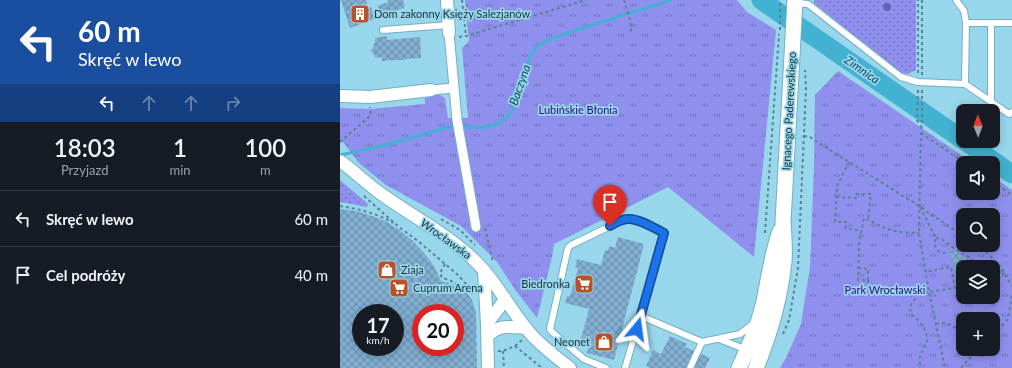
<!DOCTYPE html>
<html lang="pl">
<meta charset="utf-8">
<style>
:root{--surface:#171b24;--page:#20242c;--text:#f1f3f6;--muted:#9ea1a6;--line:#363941}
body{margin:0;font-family:Lato,sans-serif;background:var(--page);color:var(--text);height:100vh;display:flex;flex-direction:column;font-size:15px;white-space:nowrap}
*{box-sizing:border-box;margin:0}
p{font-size:13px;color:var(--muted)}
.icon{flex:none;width:22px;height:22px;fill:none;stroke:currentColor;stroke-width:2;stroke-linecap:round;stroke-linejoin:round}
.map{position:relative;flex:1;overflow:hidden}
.sheet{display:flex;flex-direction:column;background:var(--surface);width:340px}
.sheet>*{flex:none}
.top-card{background:#1a4fa0;color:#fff;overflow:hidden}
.needle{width:26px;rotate:359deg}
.buttons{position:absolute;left:616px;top:104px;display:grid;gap:8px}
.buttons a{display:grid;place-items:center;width:44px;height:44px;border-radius:8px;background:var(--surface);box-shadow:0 2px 10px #0003;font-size:20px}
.speed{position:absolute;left:12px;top:304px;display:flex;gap:8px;font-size:20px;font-weight:700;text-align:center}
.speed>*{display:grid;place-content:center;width:52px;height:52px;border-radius:50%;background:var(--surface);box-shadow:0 2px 10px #0003;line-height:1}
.speed small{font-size:10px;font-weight:400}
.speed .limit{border:6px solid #d22;background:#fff;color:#111}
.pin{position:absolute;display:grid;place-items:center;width:34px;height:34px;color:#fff;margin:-41px -17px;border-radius:50% 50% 50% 0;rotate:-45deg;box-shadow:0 0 4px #0007}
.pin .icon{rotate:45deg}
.me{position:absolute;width:44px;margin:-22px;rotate:16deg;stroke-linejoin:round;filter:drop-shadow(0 0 3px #0008)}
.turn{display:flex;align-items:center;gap:14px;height:84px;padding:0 12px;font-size:18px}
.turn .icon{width:52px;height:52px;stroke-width:2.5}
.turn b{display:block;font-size:28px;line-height:34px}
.lanes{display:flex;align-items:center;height:38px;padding:0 12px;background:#0003;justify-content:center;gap:20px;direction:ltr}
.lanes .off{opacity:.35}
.eta{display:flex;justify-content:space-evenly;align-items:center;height:68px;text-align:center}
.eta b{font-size:24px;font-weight:600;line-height:28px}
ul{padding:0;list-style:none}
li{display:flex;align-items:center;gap:12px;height:56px;padding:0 12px;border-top:1px solid var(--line)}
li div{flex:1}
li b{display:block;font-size:15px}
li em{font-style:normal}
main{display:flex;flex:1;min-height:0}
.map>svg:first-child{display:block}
</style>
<main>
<section class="sheet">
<div class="top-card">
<div class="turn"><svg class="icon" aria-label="left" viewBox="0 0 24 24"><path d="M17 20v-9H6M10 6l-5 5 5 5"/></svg><div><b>60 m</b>Skręć w lewo</div></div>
<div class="lanes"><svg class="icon" aria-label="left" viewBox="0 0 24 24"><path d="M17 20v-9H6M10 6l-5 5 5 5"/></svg><svg class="icon off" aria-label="ahead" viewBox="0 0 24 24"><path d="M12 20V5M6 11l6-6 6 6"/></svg><svg class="icon off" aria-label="ahead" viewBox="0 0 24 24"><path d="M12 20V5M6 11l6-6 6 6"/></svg><svg class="icon off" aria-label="right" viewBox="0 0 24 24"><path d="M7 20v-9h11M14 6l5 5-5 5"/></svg></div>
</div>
<div class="eta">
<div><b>18:03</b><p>Przyjazd</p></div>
<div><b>1</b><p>min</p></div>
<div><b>100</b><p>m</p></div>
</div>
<ul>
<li><svg class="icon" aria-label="left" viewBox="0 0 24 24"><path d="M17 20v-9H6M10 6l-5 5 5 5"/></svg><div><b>Skręć w lewo</b></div><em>60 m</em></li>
<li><svg class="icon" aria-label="arrive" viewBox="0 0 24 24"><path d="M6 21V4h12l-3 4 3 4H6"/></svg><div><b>Cel podróży</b></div><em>40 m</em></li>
</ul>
</section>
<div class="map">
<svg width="672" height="368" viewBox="0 0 672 368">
<defs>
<pattern id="grass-dots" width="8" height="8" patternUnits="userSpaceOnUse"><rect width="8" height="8" fill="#8f90ed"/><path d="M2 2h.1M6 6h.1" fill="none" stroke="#7476c1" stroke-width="1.8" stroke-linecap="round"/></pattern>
<pattern id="park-tufts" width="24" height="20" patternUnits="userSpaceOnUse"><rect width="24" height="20" fill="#8f90ed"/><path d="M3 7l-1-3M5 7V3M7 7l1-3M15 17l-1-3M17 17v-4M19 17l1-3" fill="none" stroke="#7476c1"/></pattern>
<pattern id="building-cross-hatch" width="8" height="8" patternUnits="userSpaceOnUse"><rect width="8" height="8" fill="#81aed0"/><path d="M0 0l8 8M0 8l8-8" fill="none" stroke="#698eaa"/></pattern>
</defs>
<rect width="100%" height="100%" fill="#98d6eb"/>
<path fill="url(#grass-dots)" d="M474,0H576V70L568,74L562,73L537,55L474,3Z
M0,180L28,204L27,207L0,202Z"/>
<path fill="url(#park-tufts)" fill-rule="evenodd" d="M125,0H397L407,12L436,30L414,257L328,187L214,244L212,257L197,318L176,291L157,262L121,226L46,185L19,163L3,142H0V108L29,109L85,104V98L86,95C94,94 99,93 105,98L108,118H128L122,48L129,41Z
M498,71L633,163H623V193H653V177L672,190V368H440L446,358L461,324L470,267L474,168L475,95ZM623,215H653V245H623ZM623,267H653V297H623ZM623,319H653V349H623Z"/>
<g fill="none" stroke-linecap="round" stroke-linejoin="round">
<path stroke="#43b1d2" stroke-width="3" d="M0,155C25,150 50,144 74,137C86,134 98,129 110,127C129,125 149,133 165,119C175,109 181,94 184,81C187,69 187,56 197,47C205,40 217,37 227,33L331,0"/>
<path stroke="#43b1d2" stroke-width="19" d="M421,0L623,140
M625,141L672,174"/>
</g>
<path fill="url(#building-cross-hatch)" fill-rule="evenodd" d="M1,0H26L28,8L31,7L35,19L10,28Z
M48,0H63L65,6H64V8L41,16L38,6L48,2Z
M47,36V40L80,37L81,58L65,59V60L63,61V60H54V61H53V60L42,61V57L34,58L35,56L30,50H32L34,45V43H35V38Z
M0,209L16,211L35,217L45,221L58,229L73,241L84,253L94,266L101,281L111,284L121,291L124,289L132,300L136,313L137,368H0ZM21,313H55V347H21ZM81,313H115V347H81Z
M278,237L304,244L274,360L247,353L250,341L241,339L249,309L225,303L227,296H230L238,268L235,267L237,259L261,265L265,250L268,251L269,246L275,248Z
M610,248L629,260L631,267H623V288L617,289Z
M330,336L347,344L345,347L370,358L365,368H310L306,366L313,350L321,354Z"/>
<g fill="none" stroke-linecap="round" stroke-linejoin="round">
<g stroke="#73afc4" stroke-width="8">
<path id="service" d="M455,3L468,4L561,77L578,82L625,84L626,23L624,11L616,0
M626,23H672
M43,30L109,25
M625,84L669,114L672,112
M651,101V23
M301,316L362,342
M379,339L407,350
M266,368L244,359L212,332L210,329L228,248L231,245L283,220C297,217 311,227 323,233L307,293L285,368
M350,368L362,342L400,334L413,324"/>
</g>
<g stroke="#73afc4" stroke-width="11">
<path id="pedestrian" d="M109,33L117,120L136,227
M91,90L114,88"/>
</g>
<g stroke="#73afc4" stroke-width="14">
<path id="minor" d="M107,0L109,33
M0,96L30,97L91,90
M0,161C14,171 26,183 40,193C70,215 104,232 132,258C155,279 169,308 189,332C201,346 216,357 230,368
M144,270L147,325L148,368
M147,325C152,315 160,309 165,298
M148,336C159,324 171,327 186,328"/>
</g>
<g stroke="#73afc4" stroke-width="17">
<path id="tertiary" d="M399,368C409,346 419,324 424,301C429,277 432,253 440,231
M416,368C430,334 440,299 444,262C445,249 444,235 443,222L455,0"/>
</g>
<path stroke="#588391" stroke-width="2" stroke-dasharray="3 3" stroke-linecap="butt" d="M122,0L126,36
M284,0L292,26L290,34
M440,30V0
M119,37L126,36L246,0
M578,73V0
M582,75V0
M578,90L577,120L581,126
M582,90V122L581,133L579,233L589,292L603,358L605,368
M581,133L625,163
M464,136L470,137L479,143L579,206L623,236
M0,142L31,115L30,107
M509,162L497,186L495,222H506L505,228L522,231
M653,182L672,195
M24,196L59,227L78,241L118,275L127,285L134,296
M496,197L516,198V194H531L528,220
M0,206C18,209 37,213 53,223
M580,207L596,238C592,248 598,254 609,253
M101,219L120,230L135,245
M145,228L153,262
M425,233L439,34
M596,238C603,238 606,243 612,247C619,252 625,255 632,259L634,267
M636,245L646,252L659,265L672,286
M105,264L100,273L102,278C112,280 119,285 125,293
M518,268L528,269V280H518L519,244L524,218L547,229L559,232L579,233
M653,275L658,274L662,270
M528,280V289L556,294L589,292L615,288L611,267L585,272
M653,282L664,273
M578,293C577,300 570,302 570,309C571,316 575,317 579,321C584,326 586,332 587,338C588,346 582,349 580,356C579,359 580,364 580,368
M596,324C611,321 610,326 623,332
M653,333H655L668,319L672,294
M443,334L449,320L458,268L466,88L465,70
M175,346L182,340
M158,351H163L175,346L202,368
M163,351L164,368
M621,368L628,360L638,349"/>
<use href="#service" stroke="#fff" stroke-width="6"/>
<use href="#pedestrian" stroke="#fff" stroke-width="9"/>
<use href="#minor" stroke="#fff" stroke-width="12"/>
<use href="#tertiary" stroke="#fff" stroke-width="15"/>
</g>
<circle fill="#5c67ae" cx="547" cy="7" r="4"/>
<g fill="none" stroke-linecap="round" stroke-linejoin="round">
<g stroke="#114b97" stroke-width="10">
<path id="route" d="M270,226C275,223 282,219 288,219C298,218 314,228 324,233L297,329"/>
</g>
<use href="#route" stroke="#1a73e8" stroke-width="7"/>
</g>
<defs>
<g id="building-square" transform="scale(1)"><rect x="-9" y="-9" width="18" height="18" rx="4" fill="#b95327" stroke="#98d6eb"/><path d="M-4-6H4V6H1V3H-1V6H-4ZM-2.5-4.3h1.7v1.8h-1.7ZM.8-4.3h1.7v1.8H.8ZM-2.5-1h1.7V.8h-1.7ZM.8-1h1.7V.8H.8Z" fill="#fff"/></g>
<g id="shop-square" transform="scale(1)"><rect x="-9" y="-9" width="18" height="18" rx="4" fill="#b95327" stroke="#98d6eb"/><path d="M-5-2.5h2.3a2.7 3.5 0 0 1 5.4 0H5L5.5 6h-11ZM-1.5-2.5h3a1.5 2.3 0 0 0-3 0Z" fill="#fff"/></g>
<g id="supermarket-square" transform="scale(1)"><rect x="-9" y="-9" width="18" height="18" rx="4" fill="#b95327" stroke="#98d6eb"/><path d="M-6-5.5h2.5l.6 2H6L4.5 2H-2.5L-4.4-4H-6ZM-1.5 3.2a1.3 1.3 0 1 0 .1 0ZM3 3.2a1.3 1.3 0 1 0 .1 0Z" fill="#fff"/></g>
</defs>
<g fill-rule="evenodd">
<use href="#building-square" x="20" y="14"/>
<use href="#shop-square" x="47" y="270"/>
<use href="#supermarket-square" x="244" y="284"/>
<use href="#supermarket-square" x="59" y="288"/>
<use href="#shop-square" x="264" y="342"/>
</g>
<g text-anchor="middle" stroke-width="3.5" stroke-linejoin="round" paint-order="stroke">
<g font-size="11" fill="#19323a" stroke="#98d6eb" text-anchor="start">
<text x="34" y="18">Dom zakonny Księży Salezjanów</text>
<text x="61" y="274">Ziaja</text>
<text x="230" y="288" text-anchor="end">Biedronka</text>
<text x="73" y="292">Cuprum Arena</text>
<text x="250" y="346" text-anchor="end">Neonet</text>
</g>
<g font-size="11" fill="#2a0c7d" stroke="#98d6eb">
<text x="238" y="114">Lubińskie Błonia</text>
<text x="545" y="294">Park Wrocławski</text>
</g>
<g font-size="11" fill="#19323a" stroke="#98d6eb">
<text transform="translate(449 111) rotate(-87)" y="4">Ignacego Paderewskiego</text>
<text transform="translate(106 239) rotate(36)" y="4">Wrocławska</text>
</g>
<g font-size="12" font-style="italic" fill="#094a5c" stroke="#98d6eb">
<text transform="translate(522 70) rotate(35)" y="4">Zimnica</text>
<text transform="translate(180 85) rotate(-71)" y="4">Baczyna</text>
</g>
</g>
</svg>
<div class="buttons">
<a><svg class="needle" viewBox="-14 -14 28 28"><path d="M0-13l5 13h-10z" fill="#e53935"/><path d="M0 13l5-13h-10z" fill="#9ea1a6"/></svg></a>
<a><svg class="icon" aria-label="sound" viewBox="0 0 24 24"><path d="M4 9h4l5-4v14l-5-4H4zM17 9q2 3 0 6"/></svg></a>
<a><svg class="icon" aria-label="search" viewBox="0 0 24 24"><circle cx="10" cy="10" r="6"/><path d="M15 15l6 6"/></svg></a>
<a><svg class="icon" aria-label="layers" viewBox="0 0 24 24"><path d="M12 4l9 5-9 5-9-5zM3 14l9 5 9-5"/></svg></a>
<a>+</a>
</div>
<div class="speed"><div>17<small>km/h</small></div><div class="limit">20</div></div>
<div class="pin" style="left:270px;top:226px;background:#d93025"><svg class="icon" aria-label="arrive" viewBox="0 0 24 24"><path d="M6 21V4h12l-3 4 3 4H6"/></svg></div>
<svg class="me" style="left:297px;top:329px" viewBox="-20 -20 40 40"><path d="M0-17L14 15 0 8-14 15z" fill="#1a73e8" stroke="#fff" stroke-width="4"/></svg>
</div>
</main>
